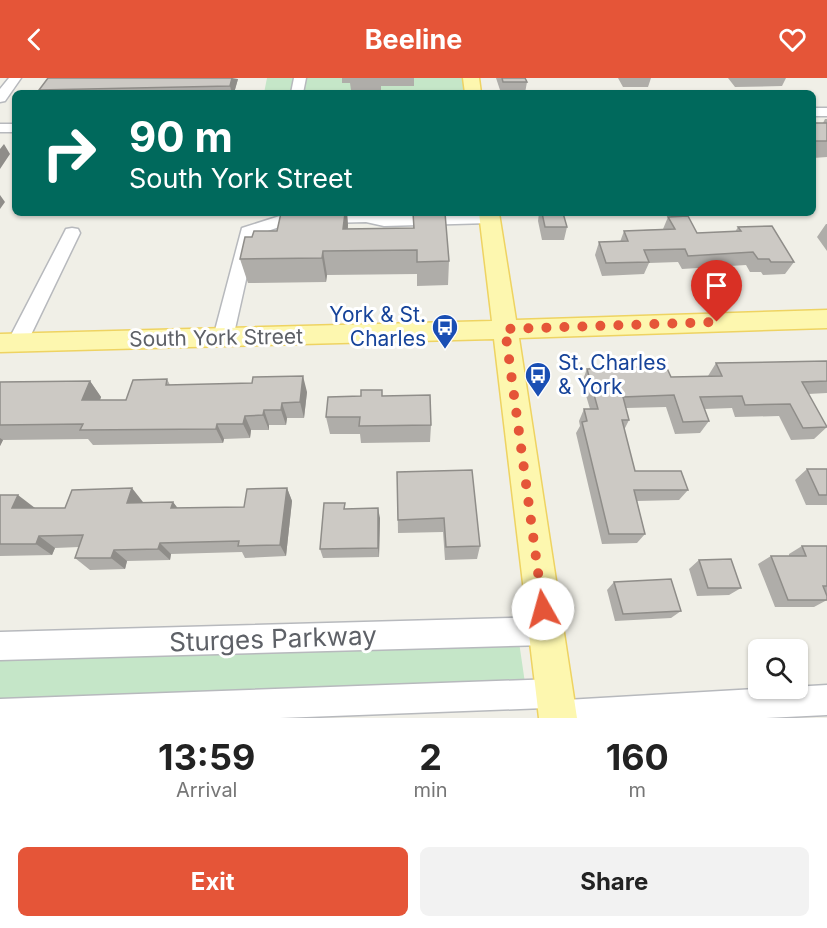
<!DOCTYPE html>
<style>
:root{--surface:#fff;--page:#f2f2f2;--text:#222;--muted:#767676;--accent:#e55538}
body{margin:0;font-family:Inter,sans-serif;background:var(--page);color:var(--text);height:100vh;display:flex;flex-direction:column;font-size:22px;white-space:nowrap}
*{box-sizing:border-box;margin:0}
p{font-size:20px;color:var(--muted)}
.icon{flex:none;width:33px;height:33px;fill:none;stroke:currentColor;stroke-width:2;stroke-linecap:round;stroke-linejoin:round}
.map{position:relative;height:640px;overflow:hidden}
.side{display:flex;flex-direction:column;background:var(--surface);flex:1}
.side>*{flex:none}
.guide{position:absolute;left:12px;top:12px;width:804px;height:126px;border-radius:9px;box-shadow:0 2px 4px #0004;background:#00695c;color:#fff;overflow:hidden}
.buttons{position:absolute;left:748px;top:561px;display:grid;gap:12px}
.buttons a{display:grid;place-items:center;width:60px;height:60px;border-radius:9px;background:var(--surface);box-shadow:0 2px 4px #0004;font-size:30px}
.pin{position:absolute;display:grid;place-items:center;width:51px;height:51px;color:#fff;margin:-62px -26px;border-radius:50% 50% 50% 0;rotate:-45deg;box-shadow:0 0 6px #0007}
.pin .icon{rotate:45deg}
.me{position:absolute;width:66px;margin:-33px;rotate:353deg;stroke-linejoin:round;filter:drop-shadow(0 0 4px #0008)}
.turn{display:flex;align-items:center;gap:21px;height:126px;padding:0 18px;font-size:27px}
.turn .icon{width:78px;height:78px;stroke-width:2.5}
.turn b{display:block;font-size:42px;line-height:51px}
.eta{display:flex;justify-content:space-evenly;align-items:center;height:102px;text-align:center}
.eta b{font-size:36px;font-weight:700;line-height:42px}
.cta{display:flex;gap:12px;margin-top:auto;padding:12px 18px}
.cta a{flex:1;height:69px;border-radius:9px;background:var(--accent);color:#fff;font-size:24px;font-weight:700;line-height:69px;text-align:center}
.cta a+a{background:var(--page);color:var(--text)}
header{display:flex;justify-content:space-between;align-items:center;height:78px;padding:0 18px;background:var(--accent);color:#fff;font-size:27px;font-weight:700}
.map>svg:first-child{display:block}
</style>
<header><svg class="icon" aria-label="back" viewBox="0 0 24 24"><path d="M15 5l-7 7 7 7"/></svg>Beeline<svg class="icon" aria-label="heart" viewBox="0 0 24 24"><path d="M12 20l-8-8c-3-5 5-10 8-4 3-6 11-1 8 4z"/></svg></header>
<div class="map">
<svg width="827" height="640" viewBox="0 0 827 640">
<rect width="100%" height="100%" fill="#f0efe7"/>
<path fill="#c5e6c8" d="M267,0H463L464,15H264Z
M519,564L525,605L0,621V579Z"/>
<g fill="none" stroke-linecap="round" stroke-linejoin="round">
<g stroke="#b7b9bd" stroke-width="3">
<path id="minor" d="M9,0H21L5,23L0,24V11Z
M294,0H306L303,15H291Z
M813,30H827V38H813Z
M0,46H15V54H0Z
M371,135L384,138L490,135L498,140L490,145L384,148L366,144L288,146L256,157L233,260L230,265L223,267L216,265L213,260L242,150L286,136Z
M72,150L78,151L80,155L27,265L24,270L17,272L10,270L7,265L64,155L66,151Z
M546,539L556,543L560,553L556,563L546,567L0,582V554Z
M554,601L564,605L568,615L566,622L827,607V637L766,640H543L545,630L280,640H0V621Z"/>
</g>
<g stroke="#eed362" stroke-width="3">
<path id="major" d="M463,0H479L481,15H465Z
M479,135H499L516,242L827,232V250L519,260L577,640H539L494,261L0,274V256L492,243Z"/>
</g>
<use href="#minor" fill="#fff" fill-rule="evenodd"/>
<use href="#major" fill="#fdf7af" fill-rule="evenodd"/>
</g>
<path fill="#afada9" d="M342,0H414V8H381V12H351L350,5H342Z
M496,0H525L527,4L525,15H501Z
M618,0H651L648,9H623Z
M728,0H786L782,8L735,9Z
M238,1L234,15H41L39,12Z
M825,41H827V79L813,80V45H823Z
M281,135H347L348,151L413,150V135L449,183L448,207L417,208V196L327,197L326,204L248,205L240,181L252,159L277,153Z
M539,135H563L567,149L564,162H542L538,143Z
M668,139L697,155L735,154L738,149L794,184L785,196L763,197L761,194H750L746,187L682,191L678,184L649,185L644,196L602,198L595,177L599,164H620L624,153L663,151Z
M826,146H827V173L817,159Z
M827,283V315L808,316L827,349L814,361L791,362L779,338L735,339L732,330L704,331L709,343L700,355L675,356L666,329L626,330L629,342L624,352L635,393L688,412L679,422L637,423L645,456L637,465L602,466L576,355L580,348L579,343L584,331H590L582,304L587,291L671,299H708V298L716,285Z
M167,301L170,307L307,314L304,340H287L286,347H269V352H251L250,360L224,361L223,365L93,367L88,361L3,362L0,368V304L90,303L101,319L100,322H126Z
M383,318L431,347L430,364L361,365L360,356H330L326,339Z
M807,391H827V427H806L795,402Z
M397,394L480,468L477,481L445,482L443,454L398,455Z
M287,410L292,423L286,478L245,480L242,474L171,476L170,482L127,483L125,491L90,492L75,480L79,469L55,470L52,477L0,478V417L35,430H65L143,424H173L177,430L244,429Z
M346,431L380,440L379,479L323,480L320,471Z
M802,468H827V516H826L827,522L814,529H775L758,486L771,478H789V476Z
M699,482L741,510L729,517L697,518L689,491Z
M614,504L681,533L671,540L615,543L607,512Z"/>
<path fill="#8f8d89" d="M232,0L238,1L234,15H232L230,8Z
M4,66L10,76L0,91V71Z
M0,117L5,124L0,131Z
M345,135H347L348,147L346,172L343,151Z
M323,173L327,197L326,204L322,180Z
M303,298L307,314L304,340L300,324Z
M90,303L101,319L94,338L82,322Z
M282,325L287,340L286,347L281,332Z
M264,332L269,347V352L263,337Z
M245,338L251,352L250,360L243,346Z
M217,346L224,361L223,365L216,351Z
M0,360L3,362L0,368Z
M132,410L143,424L139,438L127,425Z
M287,410L292,423L286,478L280,467Z
M18,417L35,430H12Z
M173,424L183,437L171,430Z
M378,430L380,440L379,479L378,470Z
M39,458L55,470L52,477L36,466Z
M160,465L171,476L170,482L158,471Z
M114,472L127,483L125,491L111,480Z"/>
<path fill="#ccc9c4" stroke="#8f8d89" stroke-width="1.5" d="M48,0H232L230,8L39,12Z
M502,0H525L527,4H503Z
M813,45H827V63H813Z
M281,135H345L343,151L414,150L413,135H445L449,183L417,184V172L323,173L322,180L240,181L245,159H252L254,153H277Z
M542,135H563L567,149H545Z
M688,138L697,155L741,153L738,149L772,148L794,184H771L769,181H758L753,174L688,178L685,171L644,172L649,184L606,185L599,164L628,163L624,153L675,151L668,139Z
M827,283V303L802,304L827,349L803,350L790,326L745,327L742,318L700,319L709,343L683,344L674,317L623,319L629,342H622L635,393H681L688,412H634L645,456H609L582,344L587,343L584,331H598L587,291L666,288L671,299L722,298L716,285Z
M303,298L300,324L282,325L281,332H264L263,337L245,338L243,346H217L216,351L80,352L83,346L0,347V304L90,303L82,322H126L133,302L167,301L166,307L252,305L253,299Z
M361,312H382V318L430,317L431,347L359,348L360,339H326L328,319L361,318Z
M807,391H827V417H819Z
M472,392L480,468L446,469L444,440L398,442L397,394Z
M132,410L127,425L173,424L171,430L244,429L247,411L287,410L280,467L238,468L239,463L160,465L158,471L114,472L111,480H75L83,457L39,458L36,466H0V417H18L12,430H65L72,412Z
M324,425H345L344,431L378,430V470L320,471Z
M802,468H827V508H823L827,518V522H788L771,478H806Z
M731,481L741,510H708L699,482Z
M671,501L681,533L623,536L614,504Z"/>
<g fill="none" stroke-linecap="round" stroke-linejoin="round">
<path stroke="#e55538" stroke-width="10" stroke-dasharray="0 18" d="M543,531L505,251L717,244"/>
</g>
<defs>
<g id="bus-pin" transform="scale(1.35)"><path d="M0 17L-7.5 6A9.5 9.5 0 1 1 7.5 6Z" fill="#1a4fb4" stroke="#fff"/><path d="M-5-6H5V4H4V6H2V4H-2V6H-4V4H-5ZM-3.5-4V0h7V-4ZM-3.5 1.2v1.5H-2V1.2ZM2 1.2v1.5H3.5V1.2Z" fill="#fff"/></g>
</defs>
<g fill-rule="evenodd">
<use href="#bus-pin" x="445" y="249"/>
<use href="#bus-pin" x="538" y="297"/>
</g>
<g text-anchor="middle" stroke-width="6" stroke-linejoin="round" paint-order="stroke">
<g font-size="21" fill="#164399" stroke="#fff" text-anchor="end">
<text x="426" y="244">York &amp; St.<tspan x="426" dy="24">Charles</tspan></text>
<text x="558" y="292" text-anchor="start">St. Charles<tspan x="558" dy="24">&amp; York</tspan></text>
</g>
<g font-size="21" fill="#5e6167" stroke="#fff">
<text transform="translate(216 260) rotate(-1)" y="7">South York Street</text>
</g>
<g font-size="26" fill="#5e6167" stroke="#fff">
<text transform="translate(273 561) rotate(-2)" y="9">Sturges Parkway</text>
</g>
</g>
</svg>
<div class="buttons">
<a><svg class="icon" aria-label="search" viewBox="0 0 24 24"><circle cx="10" cy="10" r="6"/><path d="M15 15l6 6"/></svg></a>
</div>
<div class="pin" style="left:717px;top:244px;background:#d93025"><svg class="icon" aria-label="arrive" viewBox="0 0 24 24"><path d="M6 21V4h12l-3 4 3 4H6"/></svg></div>
<svg class="me" style="left:543px;top:531px" viewBox="-20 -20 40 40"><circle r="19" fill="#fff"/><path d="M0-13L10 11 0 6-10 11z" fill="#e55538"/></svg>
<div class="guide">
<div class="turn"><svg class="icon" aria-label="right" viewBox="0 0 24 24"><path d="M7 20v-9h11M14 6l5 5-5 5"/></svg><div><b>90 m</b>South York Street</div></div>
</div>
</div>
<section class="side">
<div class="eta">
<div><b>13:59</b><p>Arrival</p></div>
<div><b>2</b><p>min</p></div>
<div><b>160</b><p>m</p></div>
</div>
<div class="cta"><a>Exit</a><a>Share</a></div>
</section>
